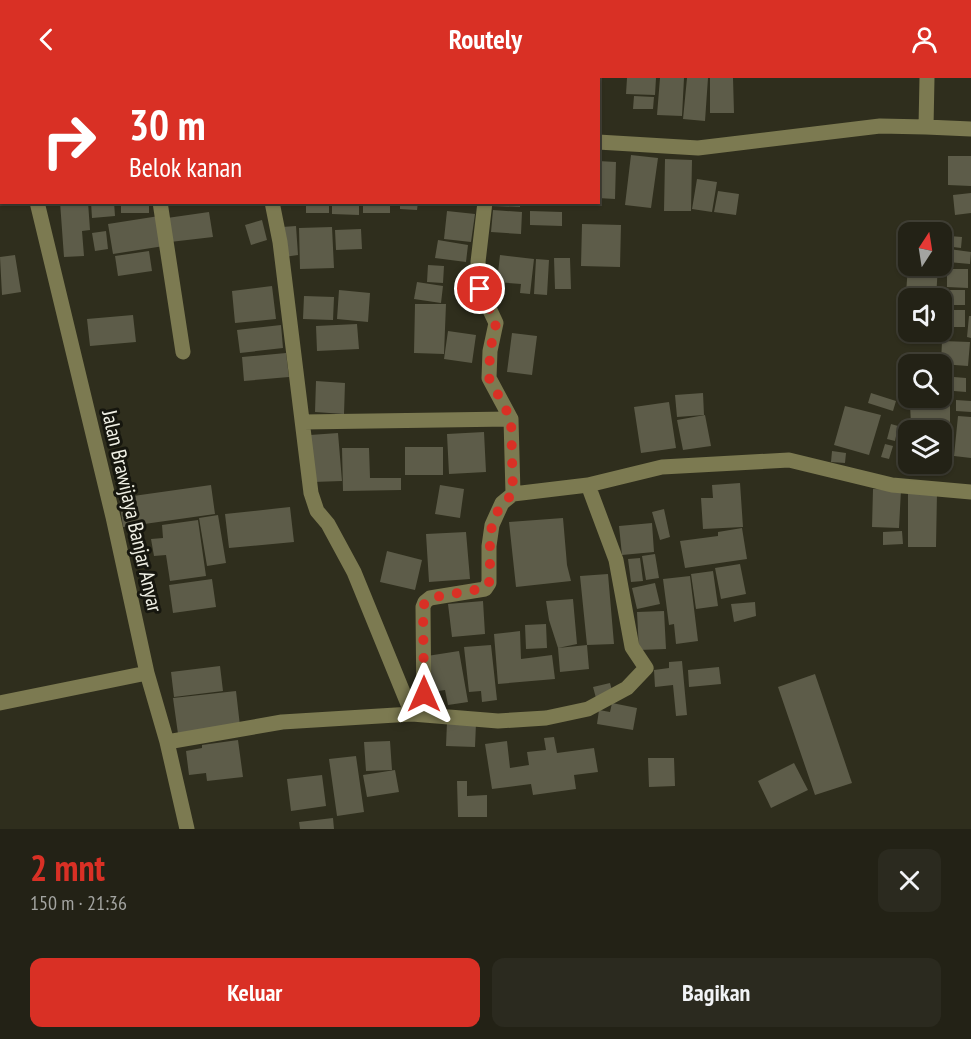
<!DOCTYPE html>
<html lang="id">
<meta charset="utf-8">
<style>
:root{--surface:#232216;--page:#2b2a1f;--text:#f1f3f6;--muted:#a3a4a1;--line:#403f35;--accent:#d93025}
body{margin:0;font-family:"PT Sans Narrow",sans-serif;background:var(--page);color:var(--text);height:100vh;display:flex;flex-direction:column;font-size:22px;white-space:nowrap}
*{box-sizing:border-box;margin:0}
p{font-size:20px;color:var(--muted)}
.icon{flex:none;width:33px;height:33px;fill:none;stroke:currentColor;stroke-width:2;stroke-linecap:round;stroke-linejoin:round}
.map{position:relative;height:751px;overflow:hidden}
.panel{display:flex;flex-direction:column;background:var(--surface);flex:1}
.panel>*{flex:none}
.guide{position:absolute;left:0px;top:0px;width:600px;height:126px;box-shadow:0 2px 4px #0004,0 0 0 2px var(--line);background:#d93025;color:#fff;overflow:hidden}
.needle{width:39px;rotate:12deg}
.fabs{position:absolute;left:898px;top:144px;display:grid;gap:12px}
.fabs a{display:grid;place-items:center;width:54px;height:54px;border-radius:12px;background:var(--surface);box-shadow:0 2px 4px #0004,0 0 0 2px var(--line);font-size:30px}
.pin{position:absolute;display:grid;place-items:center;width:51px;height:51px;color:#fff;margin:-26px;border:3px solid #fff;border-radius:50%;box-shadow:0 2px 6px #0007}
.me{position:absolute;width:66px;margin:-33px;rotate:0deg;stroke-linejoin:round;filter:drop-shadow(0 0 4px #0008)}
.turn{display:flex;align-items:center;gap:21px;height:126px;padding:0 30px;font-size:27px}
.turn .icon{width:78px;height:78px;stroke-width:2.5}
.turn b{display:block;font-size:42px;line-height:51px}
.round{display:grid;place-items:center;flex:none;width:63px;height:63px;border-radius:12px;background:var(--page)}
.summary{display:flex;align-items:center;justify-content:space-between;height:102px;padding:0 30px}
h1{font-size:36px;font-weight:800;line-height:45px;color:var(--accent)}
.action{display:flex;gap:12px;margin-top:auto;padding:12px 30px}
.action a{flex:1;height:69px;border-radius:12px;background:var(--accent);color:#fff;font-size:24px;font-weight:800;line-height:69px;text-align:center}
.action a+a{background:var(--page);color:var(--text)}
header{display:flex;justify-content:space-between;align-items:center;height:78px;padding:0 30px;background:var(--accent);color:#fff;font-size:27px;font-weight:800}
.map>svg:first-child{display:block}
</style>
<header><svg class="icon" aria-label="back" viewBox="0 0 24 24"><path d="M15 5l-7 7 7 7"/></svg>Routely<svg class="icon" aria-label="person" viewBox="0 0 24 24"><circle cx="12" cy="8" r="4"/><path d="M4 21q1-7 8-7t8 7"/></svg></header>
<div class="map">
<svg width="971" height="751" viewBox="0 0 971 751">
<rect width="100%" height="100%" fill="#2f2e1d"/>
<path fill="#5d5c49" d="M627,0H656L655,17L626,16Z
M660,0H684L682,38L657,37Z
M687,0H708L705,43L683,41Z
M710,0H733L734,35H710Z
M634,18L654,19L653,31H633Z
M631,77L658,80L651,130L625,127Z
M948,78H971V108L948,107Z
M665,81L692,82L691,133H664Z
M598,83L616,84L615,121L598,120Z
M697,101L717,104L712,134L692,131Z
M718,113L739,116L736,137L714,134Z
M971,115V135L955,137L953,117Z
M60,124H88L90,152L82,153L84,178L64,179Z
M91,124H114L115,138L92,140Z
M121,124H149V135H121Z
M306,124H329V135H306Z
M332,124H359V137L332,136Z
M363,124H390V135H363Z
M400,124H418L417,132L400,131Z
M490,124H520V129L490,128Z
M493,132L522,134L521,156L491,154Z
M447,133L475,136L471,164L444,161Z
M530,133L562,134V148L530,147Z
M209,134L213,159L170,164L167,140Z
M159,138L164,168L113,176L108,146Z
M262,142L267,162L251,167L245,147Z
M582,146L621,147L620,189L581,188Z
M296,148L298,177L284,179L282,149Z
M332,149L334,190L300,191L299,150Z
M361,151L362,171L336,172L335,152Z
M106,153L108,171L95,173L92,155Z
M949,158L962,159L961,170L945,168L946,159Z
M438,162L468,167L466,184L435,180Z
M949,171L971,174L970,186L948,184Z
M149,173L152,193L118,198L115,178Z
M15,177L21,214L2,217L0,179Z
M500,177L534,181L530,216L520,215L521,206L497,204Z
M554,180H570L571,211H555Z
M536,181L549,182L547,217L534,216Z
M428,187L444,188L443,205L427,204Z
M908,188H938L936,220H909V230L905,229Z
M947,191H968V210L947,209Z
M417,204L443,208L441,225L414,221Z
M272,208L276,241L235,245L232,213Z
M339,212L370,215L368,244L337,241Z
M945,212H965V227H945Z
M304,218L334,219L333,242L303,241Z
M415,226H446L444,276L414,275Z
M942,232H965V249H942Z
M133,237L136,264L90,268L87,241Z
M969,238H971V260L967,259Z
M357,246L359,271L317,273L316,248Z
M281,247L283,270L240,275L237,252Z
M448,253L476,257L472,285L444,281Z
M512,255L537,258L532,297L507,294Z
M942,263L970,264L968,288L941,286Z
M286,275L289,299L244,303L242,279Z
M942,298L966,300V314L942,312Z
M316,303L345,305L344,336L315,334Z
M703,315L704,337L677,339L675,317Z
M871,315L896,323L893,333L868,325Z
M956,322L971,323V334L956,333Z
M669,324L676,370L641,375L634,329Z
M910,326H950V347H911Z
M845,328L881,337L869,377L834,367Z
M705,337L711,368L683,372L677,342Z
M958,338L971,339V380L954,378Z
M891,346L898,348L895,363L887,361Z
M484,354L486,394L449,396L447,356Z
M338,355L342,403L313,404L310,357Z
M905,359H909V375L904,374Z
M942,359H946V375H942Z
M885,366L893,368L889,381L881,379Z
M405,369H443V397H405Z
M342,370H369L370,400H401V412L343,413Z
M832,373L846,375L845,385L831,384Z
M740,405L743,449L703,451L701,420H713L712,407Z
M211,407L215,436L123,449L119,420Z
M440,407L464,411L460,440L435,436Z
M873,411L901,412L899,450L872,449Z
M908,414H937L936,469H908Z
M290,429L294,464L229,470L225,436Z
M664,431L670,459L660,462L652,434Z
M218,437L226,485L207,488L199,440Z
M563,440L567,487L571,503L516,509L509,444Z
M198,442L206,498L170,503L166,477L154,478L151,461L163,460L162,447Z
M652,445L654,474L622,477L619,448Z
M742,450L747,481L685,490L680,463L718,458V454Z
M902,453L903,466L883,467V454Z
M466,454L470,501L429,504L426,456Z
M387,473L422,482L415,512L380,504Z
M655,476L659,500L646,502L642,478Z
M640,480L643,503L631,504L628,481Z
M740,486L746,516L721,521L715,490Z
M713,493L718,528L696,531L691,496Z
M608,496L614,566L587,567L589,591L560,594L558,570L549,542L546,523L573,521L577,566L558,570L587,567L580,498Z
M690,498L698,563L676,566L674,546L669,547L663,501Z
M212,501L216,529L173,535L169,507Z
M655,505L660,526L637,531L632,510Z
M483,523L485,556L452,559L448,526Z
M755,524L756,538L734,544L731,526Z
M664,533L666,571L639,572L637,534Z
M546,546L547,570L526,571L525,547Z
M520,553L521,581L552,577L555,601L498,606L494,556Z
M491,567L497,622L482,624L481,613L469,614L464,569Z
M459,573L468,624L448,627L445,612L432,614L427,578Z
M682,583L687,637L676,638L673,607L655,609L654,592L669,590V584Z
M220,588L223,613L174,619L171,594Z
M719,589L721,606L689,609L688,592Z
M815,596L852,705L815,717L778,609Z
M610,605L613,616L596,620L593,609Z
M236,613L240,648L178,656L173,620Z
M612,625L637,630L633,652L597,646L599,632L610,634Z
M447,644L476,645L475,669L446,668Z
M554,659L557,675L594,670L598,694L574,697L576,711L533,717L531,706L492,711L485,666L507,663L510,690L529,687L527,674L546,672L544,660Z
M238,662L243,699L207,703L206,695L189,697L186,673L202,670V667Z
M390,663L392,692L366,693L364,664Z
M356,678L364,734L337,738L329,681Z
M648,680H674L675,708L649,709Z
M794,685L808,712L771,730L758,703Z
M395,692L399,714L367,719L363,697Z
M322,697L326,728L291,733L287,701Z
M457,703H467V718L487,717V739H458Z
M333,740L334,751H300L299,744Z"/>
<g fill="none" stroke-linecap="round" stroke-linejoin="round">
<path stroke="#7c7a51" stroke-width="15" d="M13,0L14,2
M259,0V2
M401,0V2
M493,0V2
M926,49L971,51
M598,64L698,70L880,48L926,49L927,0
M0,88H2
M37,124L113,439L147,595L167,664L187,751
M160,124L183,274
M272,124L280,164L311,415L317,433L328,446L354,494L412,636
M485,124L478,184L480,211L496,245L490,273L489,300L511,341L513,416
M303,344L511,341
M0,625L147,595
M424,637L423,529L425,524L430,520L485,511L489,505V468L492,447L502,425L513,416L588,407
M167,664L282,644L412,636L498,643L546,640L588,631L627,610L646,590L632,569L616,482L588,407L662,389L789,382L892,407L971,414"/>
</g>
<g fill="none" stroke-linecap="round" stroke-linejoin="round">
<path stroke="#d93025" stroke-width="10" stroke-dasharray="0 18" d="M424,616L423,529L425,524L430,520L485,510L489,505C493,470 481,442 513,416L511,341L489,300L490,273L496,245L480,211"/>
</g>
<g text-anchor="middle" stroke-width="6" stroke-linejoin="round" paint-order="stroke">
<g font-size="21" fill="#f0f0e5" stroke="#16160e">
<text transform="translate(132 433) rotate(77)" y="7">Jalan Brawijaya Banjar Anyar</text>
</g>
</g>
</svg>
<div class="fabs">
<a><svg class="needle" viewBox="-14 -14 28 28"><path d="M0-13l5 13h-10z" fill="#e53935"/><path d="M0 13l5-13h-10z" fill="#a3a4a1"/></svg></a>
<a><svg class="icon" aria-label="sound" viewBox="0 0 24 24"><path d="M4 9h4l5-4v14l-5-4H4zM17 9q2 3 0 6"/></svg></a>
<a><svg class="icon" aria-label="search" viewBox="0 0 24 24"><circle cx="10" cy="10" r="6"/><path d="M15 15l6 6"/></svg></a>
<a><svg class="icon" aria-label="layers" viewBox="0 0 24 24"><path d="M12 4l9 5-9 5-9-5zM3 14l9 5 9-5"/></svg></a>
</div>
<div class="pin" style="left:480px;top:211px;background:#d93025"><svg class="icon" aria-label="arrive" viewBox="0 0 24 24"><path d="M6 21V4h12l-3 4 3 4H6"/></svg></div>
<svg class="me" style="left:424px;top:616px" viewBox="-20 -20 40 40"><path d="M0-17L14 15 0 8-14 15z" fill="#d93025" stroke="#fff" stroke-width="4"/></svg>
<div class="guide">
<div class="turn"><svg class="icon" aria-label="right" viewBox="0 0 24 24"><path d="M7 20v-9h11M14 6l5 5-5 5"/></svg><div><b>30 m</b>Belok kanan</div></div>
</div>
</div>
<section class="panel">
<div class="summary"><div><h1>2 mnt</h1><p>150 m · 21:36</p></div><a class="round"><svg class="icon" aria-label="close" viewBox="0 0 24 24"><path d="M6 6l12 12M18 6L6 18"/></svg></a></div>
<div class="action"><a>Keluar</a><a>Bagikan</a></div>
</section>
